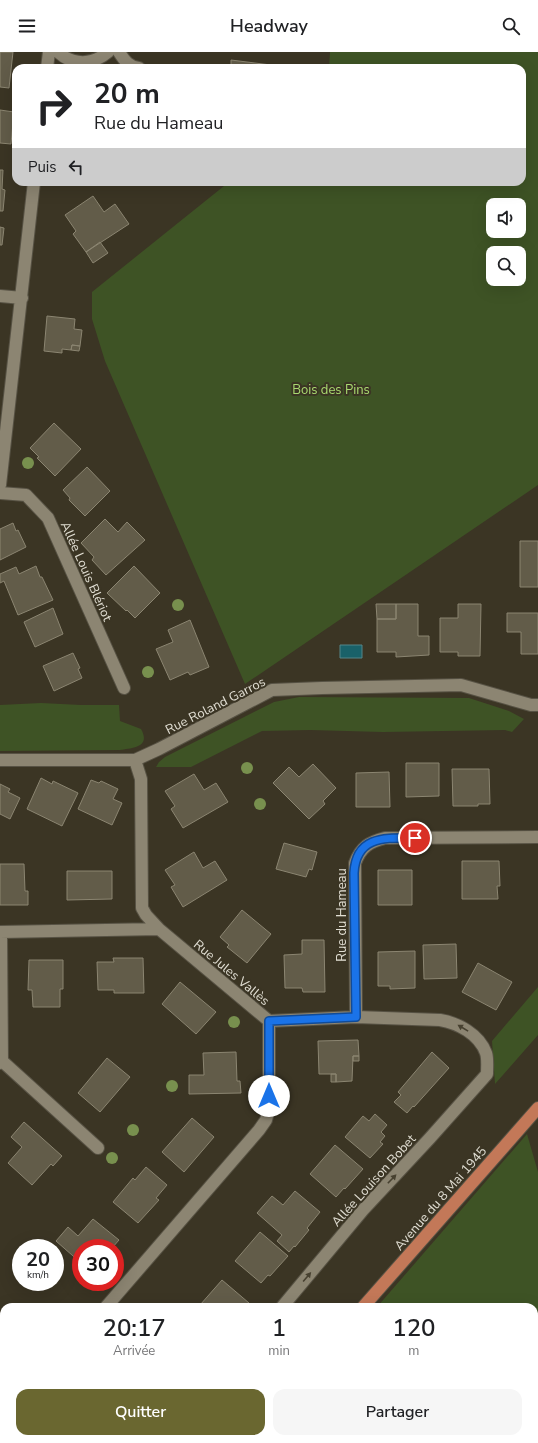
<!DOCTYPE html>
<html lang="fr">
<meta charset="utf-8">
<style>
:root{--surface:#fff;--page:#f6f6f6;--text:#202124;--muted:#757577;--accent:#6a6730}
body{margin:0;font-family:"Nunito Sans",sans-serif;background:var(--page);color:var(--text);height:100vh;display:flex;flex-direction:column;font-size:15px;white-space:nowrap}
*{box-sizing:border-box;margin:0}
p{font-size:13px;color:var(--muted)}
.icon{flex:none;width:22px;height:22px;fill:none;stroke:currentColor;stroke-width:2;stroke-linecap:round;stroke-linejoin:round}
.map{position:relative;flex:1;overflow:hidden}
.panel{position:absolute;left:0px;top:1251px;width:538px;height:140px;display:flex;flex-direction:column;background:var(--surface);border-radius:12px 12px 0 0;box-shadow:0 4px 16px #0002}
.panel>*{flex:none}
.top-card{position:absolute;left:12px;top:12px;width:514px;height:122px;border-radius:12px;box-shadow:0 4px 16px #0002;background:#fff;color:var(--text);overflow:hidden}
.buttons{position:absolute;left:486px;top:146px;display:grid;gap:8px}
.buttons a{display:grid;place-items:center;width:40px;height:40px;border-radius:8px;background:var(--surface);box-shadow:0 4px 16px #0002;font-size:20px}
.speed{position:absolute;left:12px;top:1187px;display:flex;gap:8px;font-size:20px;font-weight:700;text-align:center}
.speed>*{display:grid;place-content:center;width:52px;height:52px;border-radius:50%;background:var(--surface);box-shadow:0 4px 16px #0002;line-height:1}
.speed small{font-size:10px;font-weight:400}
.speed .limit{border:6px solid #d22;background:#fff;color:#111}
.pin{position:absolute;display:grid;place-items:center;width:34px;height:34px;color:#fff;margin:-17px;border:2px solid #fff;border-radius:50%;box-shadow:0 1px 4px #0007}
.me{position:absolute;width:44px;margin:-22px;rotate:0deg;stroke-linejoin:round;filter:drop-shadow(0 0 3px #0008)}
.turn{display:flex;align-items:center;gap:14px;height:84px;padding:0 16px;font-size:18px}
.turn .icon{width:52px;height:52px;stroke-width:2.5}
.turn b{display:block;font-size:28px;line-height:34px}
.then{display:flex;align-items:center;height:38px;padding:0 16px;background:#0003;gap:8px;font-size:15px}
.eta{display:flex;justify-content:space-evenly;align-items:center;height:68px;text-align:center}
.eta b{font-size:24px;font-weight:600;line-height:28px}
.primary-button{display:flex;gap:8px;margin-top:auto;padding:8px 16px}
.primary-button a{flex:1;height:46px;border-radius:12px;background:var(--accent);color:#fff;font-size:16px;font-weight:600;line-height:46px;text-align:center}
.primary-button a+a{background:var(--page);color:var(--text)}
header{display:flex;justify-content:space-between;align-items:center;height:52px;padding:0 16px;background:var(--surface);font-size:18px;font-weight:600}
.map>svg:first-child{display:block}
</style>
<header><svg class="icon" aria-label="menu" viewBox="0 0 24 24"><path d="M4 6h16M4 12h16M4 18h16"/></svg>Headway<svg class="icon" aria-label="search" viewBox="0 0 24 24"><circle cx="10" cy="10" r="6"/><path d="M15 15l6 6"/></svg></header>
<div class="map">
<svg width="538" height="1391" viewBox="0 0 538 1391">
<rect width="100%" height="100%" fill="#3b3524"/>
<path fill="#3e5325" fill-rule="evenodd" d="M330,0H538V433L245,632L105,309L92,267V240L229,130H522V16H329ZM493,153H519V179H493ZM493,201H519V227H493Z
M299,645L469,646L509,659L524,667L512,680L505,678L383,680L310,678L262,679L191,715H156L159,710L165,705L274,650Z
M41,651L81,653H119L120,669L141,677C151,695 133,696 120,698L0,699V653Z
M538,935V983L495,1032L492,989Z
M527,1082L538,1120V1373L534,1378V1255H377Z
M262,1387H334L331,1391H258Z
M415,1387H526L521,1391H417Z"/>
<path fill="#196169" stroke="#558689" d="M340,593H362V606H340Z"/>
<path fill="#625c49" stroke="#8b8571" d="M0,0H13L9,36L0,35Z
M231,8L271,13L270,16H231Z
M0,58L14,60L11,92L0,91Z
M0,118H3L2,137L5,138L3,159H0Z
M93,144L104,160L115,152L129,172L86,200L73,182L76,179L65,163Z
M0,175L4,176L2,193H0Z
M100,190L108,201L93,211L86,200Z
M47,264L75,267L74,277L82,278L80,294L72,293L71,298L62,297V301L44,299Z
M72,293L80,294L79,299L71,298Z
M54,371L81,397L55,424L37,406L39,405L30,396Z
M87,415L110,439L85,464L69,448L70,446L63,438Z
M105,467L118,480L127,470L145,488L106,523L92,508L94,505L81,491Z
M13,471L16,479L18,478L26,495L0,508V477Z
M520,489H538V535H520Z
M36,514L40,525H42L53,548L18,563L4,529L0,531V522L16,515L19,522Z
M134,514L160,541L135,566L127,558L126,559L107,541Z
M376,552H396V567H377Z
M396,552H418V584H429V603L396,605V600H377V567H396Z
M458,552H481L480,604H458V600H440V566H458Z
M53,556L63,582L35,595L24,570Z
M507,561H538V602H521V580H507Z
M190,568L209,615L190,623L188,620L170,628L156,597L173,590L168,578Z
M73,601L80,616L78,617L82,626L54,639L43,614Z
M406,711H439V744L406,745Z
M313,712L336,736L323,749L325,752L309,767L273,731L289,715L299,725Z
M452,717H489L490,752H478V754H453Z
M389,720L390,755H356V721Z
M194,722L204,738L216,731L228,750L183,776L171,757L175,754L165,739Z
M41,726L52,732L53,729L78,741L62,774L27,757Z
M91,728L99,731L101,729L118,737L113,747L122,751L112,773L78,757Z
M0,732L10,737L8,740L20,746L10,767L0,762Z
M284,791L317,800L312,818L309,817L306,825L276,817Z
M194,800L203,816L215,809L227,828L183,855L171,835L175,833L165,818Z
M462,809H499L500,834H497L498,847H462Z
M0,812H24L25,839H28V853H0Z
M378,818H412V853H378Z
M67,819H112V847L67,848Z
M242,858L271,882L247,911L227,895L229,893L220,885Z
M302,888H324L325,940H303L302,936H285L284,903L302,902Z
M456,892L457,926L424,927L423,893Z
M415,899V936L390,937V934H378V900Z
M113,906H143L144,941H114V938H98L97,910H114Z
M29,908H63V937H60V955H33L32,938H28Z
M478,911L512,930L496,958L462,940Z
M180,930L216,960L196,982L162,952Z
M358,988L359,1004H353L352,1029L336,1030V1022H319L318,989Z
M236,1000L237,1029H240L241,1041L189,1042V1023H204L203,1001Z
M432,1000L449,1016L414,1055L413,1054L407,1061L394,1050L401,1043L398,1040Z
M353,1004H359V1009H353Z
M107,1006L130,1025L100,1060L78,1041Z
M331,1022H336V1030H331Z
M375,1062L387,1073L381,1080L385,1084L380,1090L383,1092L370,1106L345,1085L363,1064L369,1069Z
M192,1066L214,1085L184,1120L162,1100Z
M24,1070L62,1104L53,1114L51,1112L32,1133L8,1111L22,1095L11,1085Z
M335,1093L363,1117L345,1137L344,1136L336,1145L310,1122Z
M146,1115L167,1133L156,1146L159,1148L138,1171L113,1150L133,1126L135,1128Z
M295,1139L320,1160L307,1176L309,1178L295,1195L294,1194L289,1200L277,1189L282,1183L257,1161L272,1144L283,1153Z
M93,1167L119,1188L112,1196H81V1211L56,1189L68,1175L78,1184Z
M260,1180L288,1204L270,1224L268,1223L261,1231L235,1209Z
M222,1228L249,1251L245,1255H203L200,1253Z
M0,1273H4V1303H0Z
M538,1374V1391L533,1387L534,1378Z
M86,1387H127L123,1391H91Z
M334,1387H356L361,1391H331Z
M382,1387H407L403,1391H387Z"/>
<g fill="none" stroke-linecap="round" stroke-linejoin="round">
<g stroke="#575244" stroke-width="14">
<path id="minor" d="M58,0C73,14 93,13 108,0
M119,0C124,8 129,15 139,16
M47,16L49,0
M0,244L22,246
M0,433L34,130
M0,441L26,443L48,466L124,636
M0,708H135L159,697L272,638L322,636L461,633L531,653H538
M0,880L159,877
M356,965L355,811C361,795 369,790 385,786L538,785
M269,969L356,965L440,968C458,971 479,982 486,1001C488,1007 487,1015 487,1022L430,1086L363,1158L282,1255
M2,1009L98,1096
M0,1011L2,1009L1,880
M106,1255L259,1078L266,1068L269,1057V969L159,877L146,863L142,856L141,727L135,708
M0,1332H4
M162,1391L165,1387"/>
</g>
<g stroke="#575244" stroke-width="14">
<path id="major" d="M363,1255L538,1056
M243,1391L246,1387"/>
</g>
<use href="#minor" stroke="#8c8572" stroke-width="12"/>
<use href="#major" stroke="#c37858" stroke-width="12"/>
</g>
<g fill="#78904e">
<circle cx="28" cy="411" r="6"/>
<circle cx="178" cy="553" r="6"/>
<circle cx="148" cy="620" r="6"/>
<circle cx="247" cy="716" r="6"/>
<circle cx="260" cy="752" r="6"/>
<circle cx="234" cy="970" r="6"/>
<circle cx="172" cy="1034" r="6"/>
<circle cx="133" cy="1078" r="6"/>
<circle cx="112" cy="1106" r="6"/>
</g>
<defs><path id="oneway-solid" d="M-6-.8H1V-3.2L6.5 0L1 3.2V.8H-6Z"/></defs>
<g fill="#474130">
<use href="#oneway-solid" transform="translate(463 976) rotate(-149)"/>
<use href="#oneway-solid" transform="translate(392 1127) rotate(-46)"/>
<use href="#oneway-solid" transform="translate(307 1225) rotate(-50)"/>
</g>
<g fill="none" stroke-linecap="round" stroke-linejoin="round">
<g stroke="#114b97" stroke-width="10">
<path id="route" d="M269,1044V969L356,965L354,821C356,783 386,786 415,786"/>
</g>
<use href="#route" stroke="#1a73e8" stroke-width="7"/>
</g>
<g text-anchor="middle" stroke-width="4" stroke-linejoin="round" paint-order="stroke">
<g font-size="13" fill="#a9da70" stroke="#3b3524">
<text x="331" y="342">Bois des Pins</text>
</g>
<g font-size="13" fill="#e1ded3" stroke="#3b3524">
<text transform="translate(87 519) rotate(66)" y="5">Allée Louis Blériot</text>
<text transform="translate(215 653) rotate(-27)" y="5">Rue Roland Garros</text>
<text transform="translate(341 863) rotate(-90)" y="5">Rue du Hameau</text>
<text transform="translate(232 920) rotate(40)" y="5">Rue Jules Vallès</text>
<text transform="translate(373 1128) rotate(-48)" y="5">Allée Louison Bobet</text>
<text transform="translate(440 1146) rotate(-49)" y="5">Avenue du 8 Mai 1945</text>
</g>
</g>
</svg>
<div class="buttons">
<a><svg class="icon" aria-label="sound" viewBox="0 0 24 24"><path d="M4 9h4l5-4v14l-5-4H4zM17 9q2 3 0 6"/></svg></a>
<a><svg class="icon" aria-label="search" viewBox="0 0 24 24"><circle cx="10" cy="10" r="6"/><path d="M15 15l6 6"/></svg></a>
</div>
<div class="speed"><div>20<small>km/h</small></div><div class="limit">30</div></div>
<div class="pin" style="left:415px;top:786px;background:#d93025"><svg class="icon" aria-label="arrive" viewBox="0 0 24 24"><path d="M6 21V4h12l-3 4 3 4H6"/></svg></div>
<svg class="me" style="left:269px;top:1044px" viewBox="-20 -20 40 40"><circle r="19" fill="#fff"/><path d="M0-13L10 11 0 6-10 11z" fill="#1a73e8"/></svg>
<div class="top-card">
<div class="turn"><svg class="icon" aria-label="right" viewBox="0 0 24 24"><path d="M7 20v-9h11M14 6l5 5-5 5"/></svg><div><b>20 m</b>Rue du Hameau</div></div>
<div class="then">Puis<svg class="icon" aria-label="left" viewBox="0 0 24 24"><path d="M17 20v-9H6M10 6l-5 5 5 5"/></svg></div>
</div>
<section class="panel">
<div class="eta">
<div><b>20:17</b><p>Arrivée</p></div>
<div><b>1</b><p>min</p></div>
<div><b>120</b><p>m</p></div>
</div>
<div class="primary-button"><a>Quitter</a><a>Partager</a></div>
</section>
</div>
